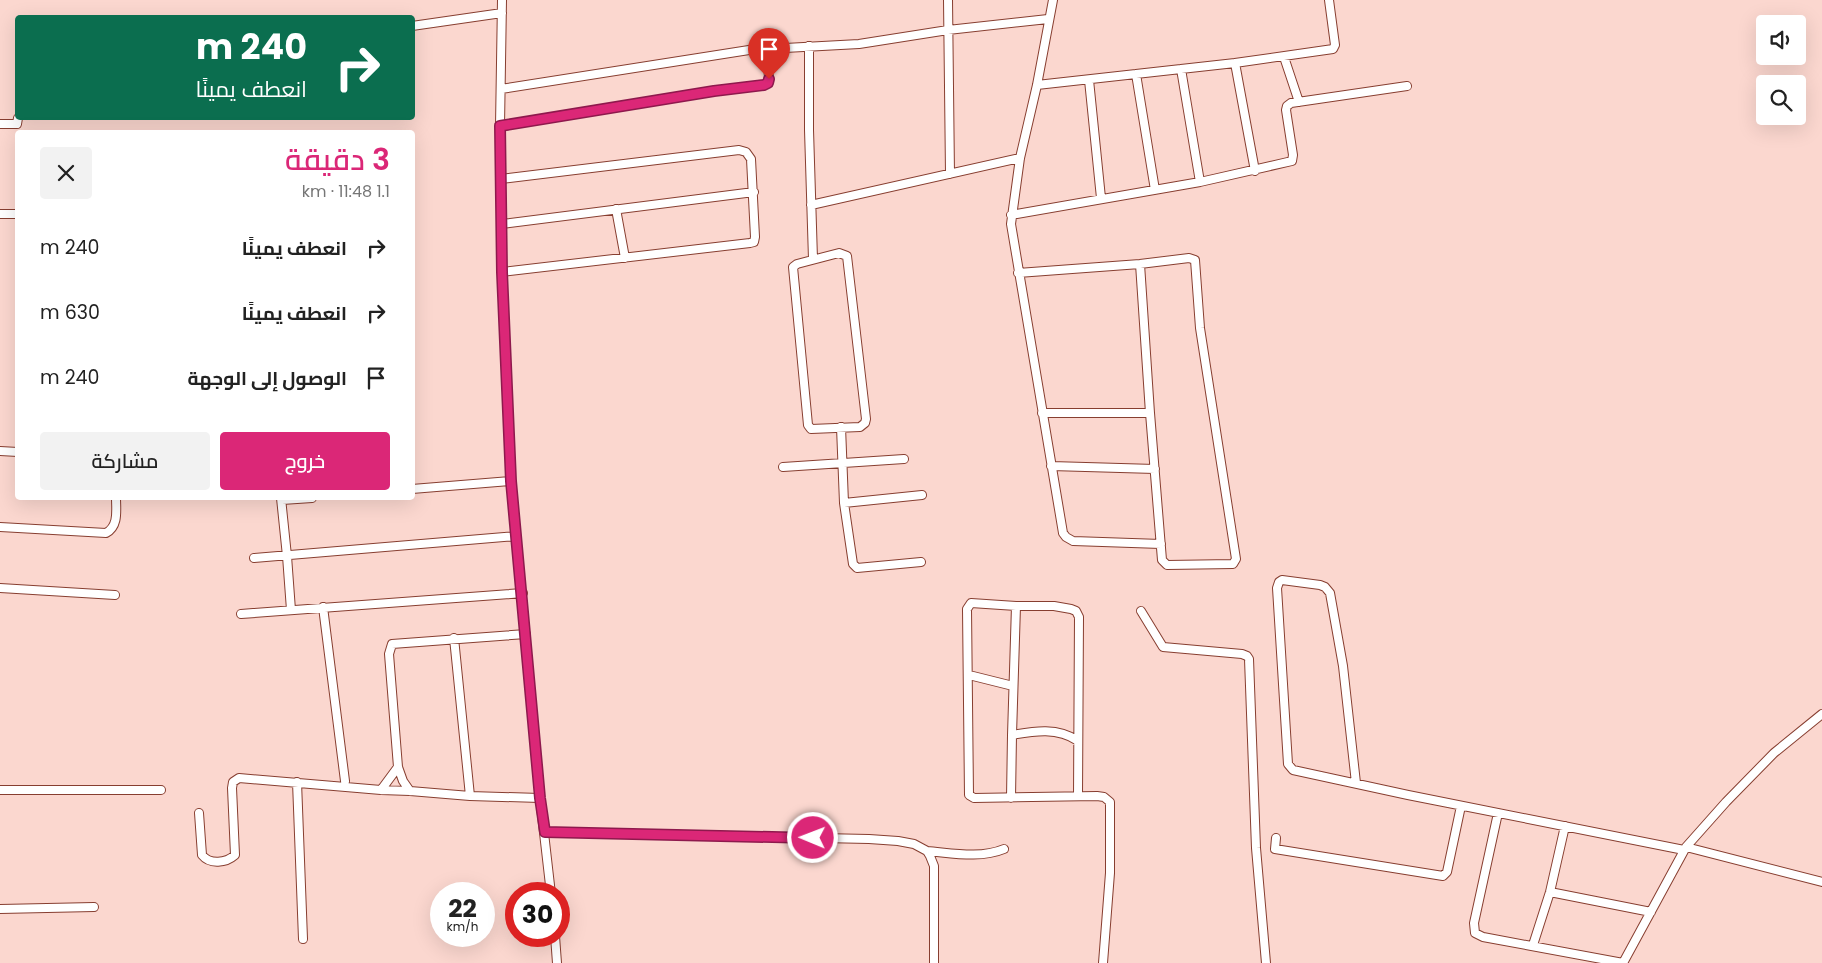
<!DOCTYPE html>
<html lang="ar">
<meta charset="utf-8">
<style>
:root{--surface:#fff;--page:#f2f2f2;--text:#222;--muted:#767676;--accent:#db2777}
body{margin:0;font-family:Poppins,Cairo,sans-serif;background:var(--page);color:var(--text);direction:rtl;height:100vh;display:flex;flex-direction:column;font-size:19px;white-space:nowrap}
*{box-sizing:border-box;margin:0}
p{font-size:16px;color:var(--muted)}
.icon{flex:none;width:28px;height:28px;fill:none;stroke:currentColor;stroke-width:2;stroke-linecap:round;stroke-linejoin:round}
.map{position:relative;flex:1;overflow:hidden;direction:ltr}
.panel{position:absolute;left:15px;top:130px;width:400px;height:370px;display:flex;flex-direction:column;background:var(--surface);border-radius:5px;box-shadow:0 5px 20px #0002;direction:rtl}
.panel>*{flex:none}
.banner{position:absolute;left:15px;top:15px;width:400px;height:105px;border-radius:5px;box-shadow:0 5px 20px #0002;direction:rtl;background:#0b6e4f;color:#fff;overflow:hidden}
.buttons{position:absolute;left:1756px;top:15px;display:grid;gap:10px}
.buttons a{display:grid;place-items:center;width:50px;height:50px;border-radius:5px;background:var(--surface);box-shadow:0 5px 20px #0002;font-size:25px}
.speed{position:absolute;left:430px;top:882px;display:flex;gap:10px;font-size:25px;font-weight:700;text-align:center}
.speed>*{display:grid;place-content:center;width:65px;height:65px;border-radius:50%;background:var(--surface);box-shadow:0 5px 20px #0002;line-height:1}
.speed small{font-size:12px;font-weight:400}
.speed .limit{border:8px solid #d22;background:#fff;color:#111}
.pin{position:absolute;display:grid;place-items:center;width:42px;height:42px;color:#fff;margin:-51px -21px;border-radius:50% 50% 50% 0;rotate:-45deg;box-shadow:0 0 5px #0007}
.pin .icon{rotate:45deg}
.me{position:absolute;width:55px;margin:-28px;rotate:271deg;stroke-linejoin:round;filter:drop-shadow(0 0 4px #0008)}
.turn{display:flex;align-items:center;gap:18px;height:105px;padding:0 25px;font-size:22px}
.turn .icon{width:65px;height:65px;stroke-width:2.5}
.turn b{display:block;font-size:35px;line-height:42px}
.round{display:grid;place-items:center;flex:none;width:52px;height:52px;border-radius:5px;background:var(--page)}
.headline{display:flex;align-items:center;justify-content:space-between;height:85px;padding:0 25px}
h1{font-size:30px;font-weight:600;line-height:38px;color:var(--accent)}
.button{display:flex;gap:10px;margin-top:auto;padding:10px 25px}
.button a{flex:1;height:58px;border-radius:5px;background:var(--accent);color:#fff;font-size:20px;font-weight:600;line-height:58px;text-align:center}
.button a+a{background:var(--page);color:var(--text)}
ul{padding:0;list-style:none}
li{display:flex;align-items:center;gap:15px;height:65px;padding:0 25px}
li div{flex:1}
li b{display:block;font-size:19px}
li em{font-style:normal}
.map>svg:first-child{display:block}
</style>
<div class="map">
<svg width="1822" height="963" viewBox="0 0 1822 963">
<rect width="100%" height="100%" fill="#fbd7cf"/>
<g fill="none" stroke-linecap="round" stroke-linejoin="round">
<g stroke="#873e30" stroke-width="10">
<path id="minor" d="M502,0L500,126L502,272L511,481L540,798L551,894
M948,0L950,174
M1053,0L1037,85L1020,158L1011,224L1063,533L1066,537L1073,541L1161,544
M412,26L502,13
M809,46V130L813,259
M1284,57L1299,102
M1235,63L1255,171
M1181,69L1200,182
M1136,74L1155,190
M1089,80L1101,198
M1037,85L1235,63L1333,49L1335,45L1329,0
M501,89L749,50L859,44L948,30L1048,19
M0,124H17L18,118
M500,126L714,91L764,85L768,83L769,79L767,48
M501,179L739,150L746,152L751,159L755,237L754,242L750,243L502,272
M811,205L1020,158
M616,209L625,258
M0,214H18
M1011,215L1200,182L1292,161L1293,155L1286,110L1287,106L1291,103L1407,86
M502,224L754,192
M839,253L847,256L866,419L865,423L860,427L811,429L808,425L793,267L797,264Z
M1018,273L1140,264L1189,258L1195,260L1200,328L1236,559L1233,564L1167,565L1162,560L1150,413L1140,264
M1042,413H1150
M841,427L844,503L853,564L857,568L921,562
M0,451L18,452
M1051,466L1155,469
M783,467L904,459
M412,489L511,481
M281,498L287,556L291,610
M282,500L312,498
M844,503L922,495
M0,527L106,533C119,526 116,510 116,498
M254,558L516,536
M0,588L115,595
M323,607L345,781
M1141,611L1163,647L1242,654L1247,656L1249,659L1256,848L1266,963
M241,614L523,593
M454,638L470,796
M969,675L1013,686
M1012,735C1034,731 1058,727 1078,741
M297,782L303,939
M1356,783L1343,666L1330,593L1325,587L1320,585L1282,580L1279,582L1277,588L1288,764L1293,770L1408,795L1684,850
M0,790H161
M381,790L398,767
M410,791L403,781L398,767L389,654L392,644L526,634
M1078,796L1079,617L1076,611L1071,609L1054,606H1016L971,603L967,609L969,795L974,798L1097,796L1104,797L1110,802V873L1103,963
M1011,798L1012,735L1016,606
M199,813L202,855C210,865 226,863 235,855L232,788L233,782L239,778L381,790L410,791L470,796L540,798
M1498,813L1474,923L1475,933L1483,937L1623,963
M545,832L869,839L898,841L914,844L927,851L930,856L934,866V963
M1276,838L1275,849L1443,876L1447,872L1461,806
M1686,847L1822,882
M927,851C952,853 980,859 1004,849
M1550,892L1651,912
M0,909L94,907
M555,936L557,963
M1533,945L1550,892L1565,826
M1623,963L1686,847L1726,802L1774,753L1822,714"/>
</g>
<use href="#minor" stroke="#fff" stroke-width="8"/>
</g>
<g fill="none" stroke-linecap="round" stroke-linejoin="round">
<g stroke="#8e194d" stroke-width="12">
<path id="route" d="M769,79L768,83L764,85L714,91L500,126L502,272L511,481L540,798L545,832L813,838"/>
</g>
<use href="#route" stroke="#db2777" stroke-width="9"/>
</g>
</svg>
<div class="buttons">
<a><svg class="icon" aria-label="sound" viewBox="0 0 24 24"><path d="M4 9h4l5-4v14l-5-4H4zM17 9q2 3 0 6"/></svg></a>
<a><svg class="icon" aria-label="search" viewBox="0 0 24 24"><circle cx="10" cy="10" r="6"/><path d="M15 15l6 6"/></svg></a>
</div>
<div class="speed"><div>22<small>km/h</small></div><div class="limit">30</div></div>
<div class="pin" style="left:769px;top:79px;background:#d93025"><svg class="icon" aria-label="arrive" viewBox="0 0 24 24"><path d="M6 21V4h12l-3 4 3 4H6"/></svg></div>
<svg class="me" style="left:813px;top:838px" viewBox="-20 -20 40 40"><circle r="17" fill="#db2777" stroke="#fff" stroke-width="3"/><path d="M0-11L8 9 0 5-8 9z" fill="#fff"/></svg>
<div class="banner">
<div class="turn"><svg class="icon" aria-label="right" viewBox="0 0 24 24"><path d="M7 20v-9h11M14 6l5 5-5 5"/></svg><div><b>240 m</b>انعطف يمينًا</div></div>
</div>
<section class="panel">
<div class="headline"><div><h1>3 دقيقة</h1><p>1.1 km · 11:48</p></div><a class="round"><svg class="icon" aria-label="close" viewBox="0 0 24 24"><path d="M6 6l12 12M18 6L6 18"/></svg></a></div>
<ul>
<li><svg class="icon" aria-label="right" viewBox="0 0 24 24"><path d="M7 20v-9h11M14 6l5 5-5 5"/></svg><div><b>انعطف يمينًا</b></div><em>240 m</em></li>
<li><svg class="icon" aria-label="right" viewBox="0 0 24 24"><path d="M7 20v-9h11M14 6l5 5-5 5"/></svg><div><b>انعطف يمينًا</b></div><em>630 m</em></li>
<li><svg class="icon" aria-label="arrive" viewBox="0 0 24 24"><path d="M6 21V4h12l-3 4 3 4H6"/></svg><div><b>الوصول إلى الوجهة</b></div><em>240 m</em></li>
</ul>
<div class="button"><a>خروج</a><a>مشاركة</a></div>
</section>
</div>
